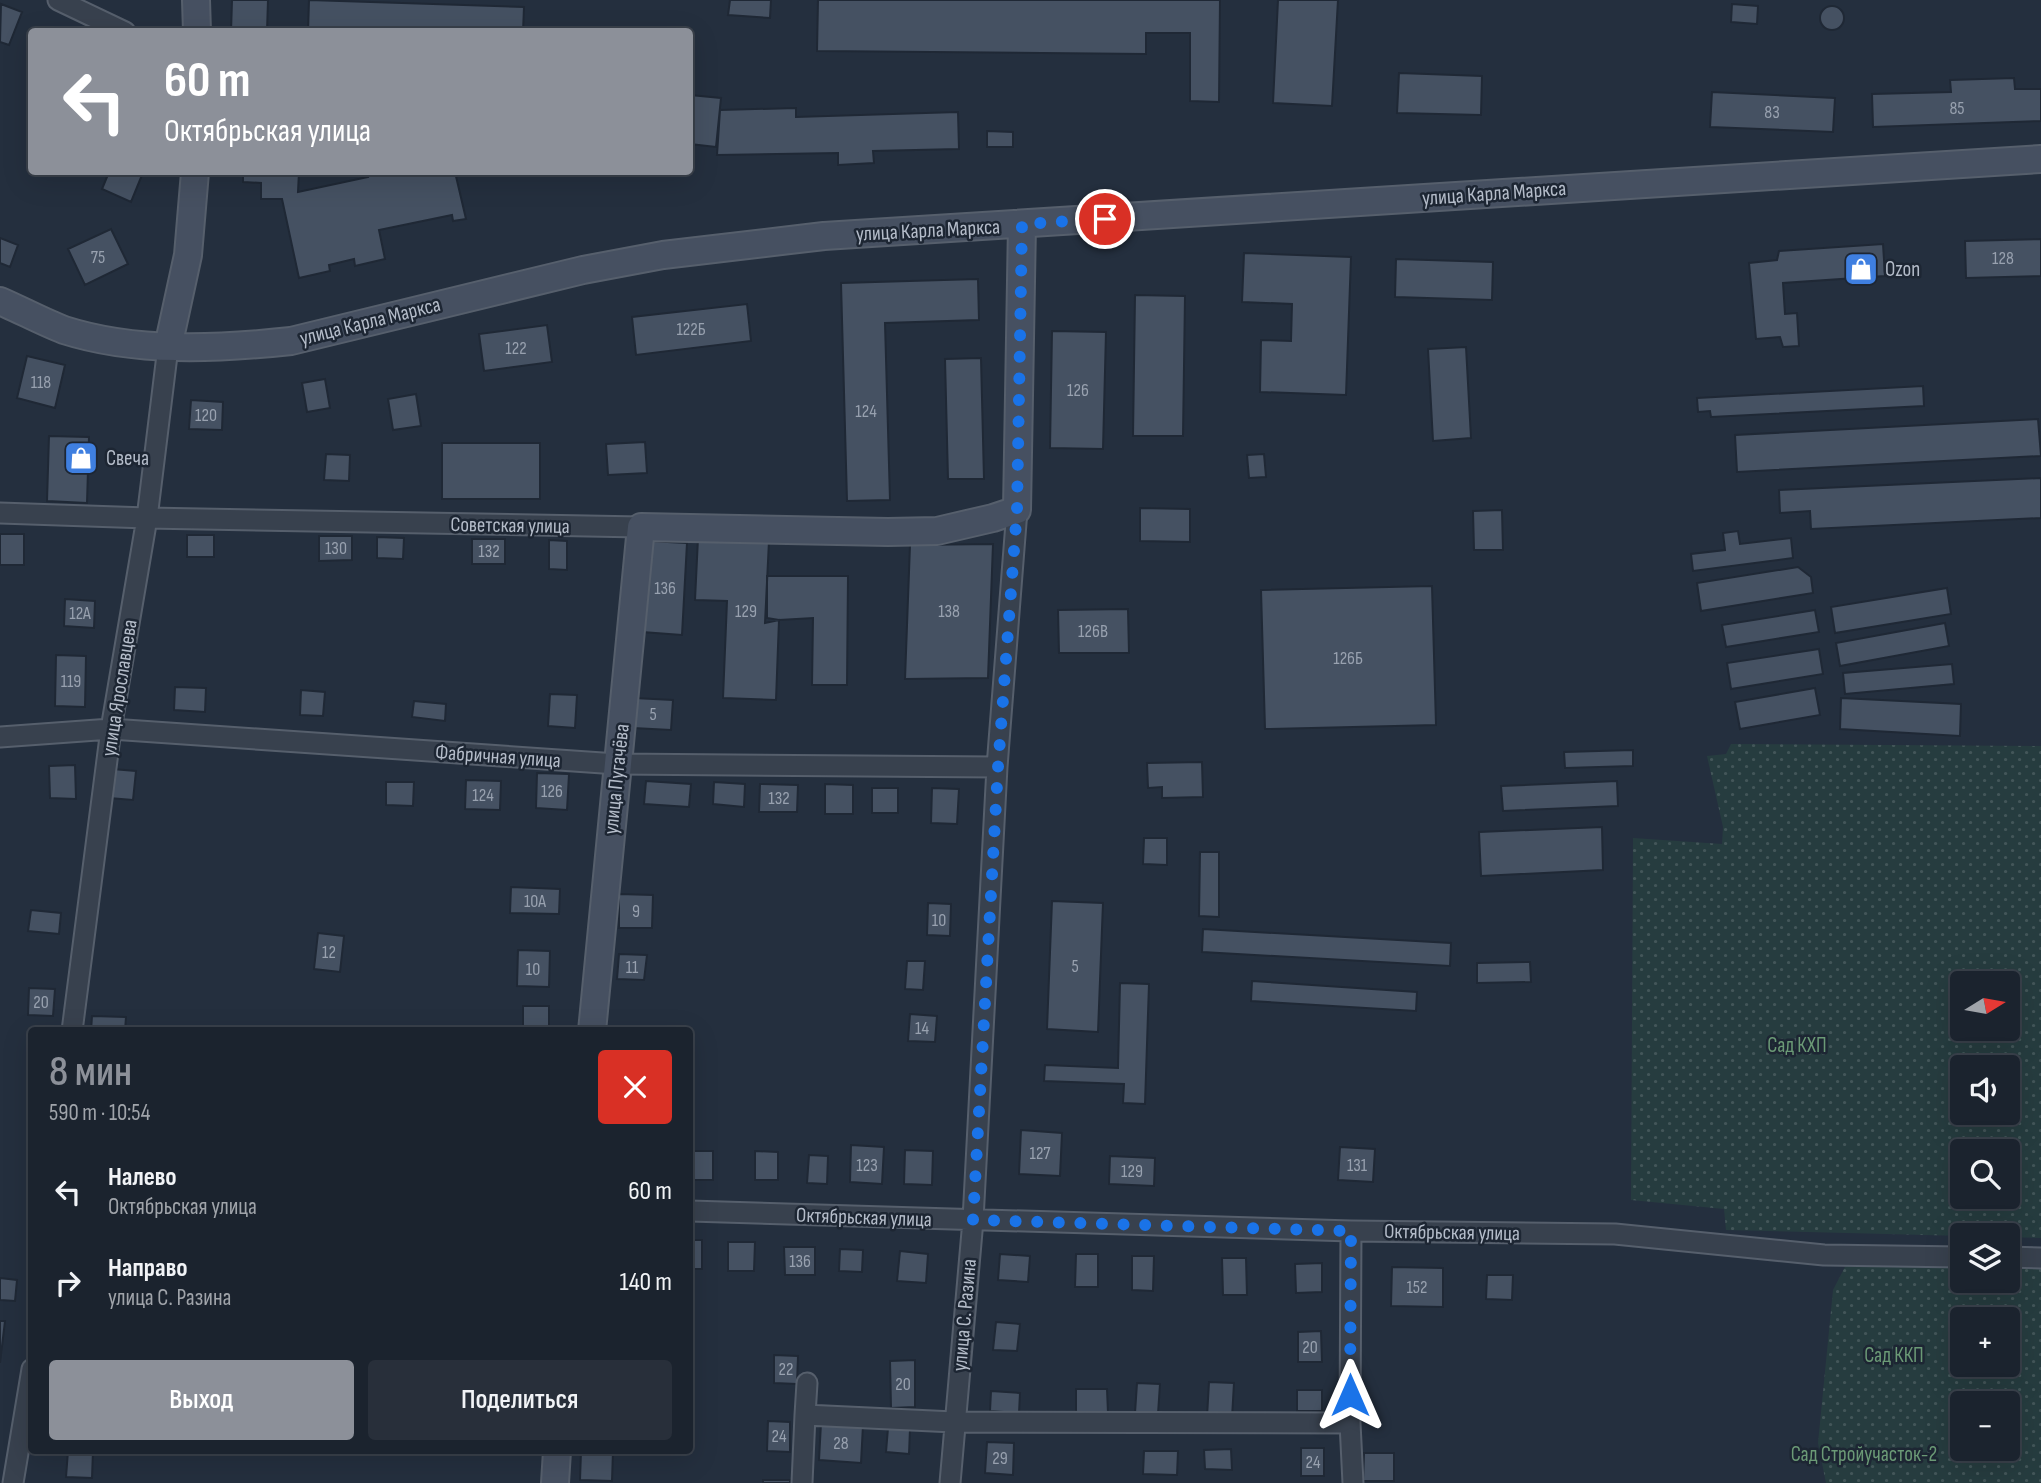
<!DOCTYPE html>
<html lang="ru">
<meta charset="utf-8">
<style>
:root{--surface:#1b232e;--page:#282f3a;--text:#f1f3f6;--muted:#a0a4aa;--line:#39404a;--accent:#8c9099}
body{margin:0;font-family:"Sofia Sans Condensed",sans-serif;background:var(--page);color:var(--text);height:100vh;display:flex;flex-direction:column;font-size:26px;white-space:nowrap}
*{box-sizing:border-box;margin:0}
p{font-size:23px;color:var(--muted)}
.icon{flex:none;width:38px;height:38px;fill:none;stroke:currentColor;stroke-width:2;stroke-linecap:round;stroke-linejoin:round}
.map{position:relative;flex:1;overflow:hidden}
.panel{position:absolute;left:28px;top:1027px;width:665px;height:427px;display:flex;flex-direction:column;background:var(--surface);border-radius:7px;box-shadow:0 7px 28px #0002,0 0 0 2px var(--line)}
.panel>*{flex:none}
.top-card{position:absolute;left:28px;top:28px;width:665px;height:147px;border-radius:7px;box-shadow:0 7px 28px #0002,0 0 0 2px var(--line);background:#8c9099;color:#fff;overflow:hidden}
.needle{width:46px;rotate:79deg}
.tools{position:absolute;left:1950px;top:971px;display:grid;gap:14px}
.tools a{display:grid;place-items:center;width:70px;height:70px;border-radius:7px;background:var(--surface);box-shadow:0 7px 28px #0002,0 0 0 2px var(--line);font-size:35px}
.pin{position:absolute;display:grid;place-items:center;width:60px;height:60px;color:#fff;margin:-30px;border:4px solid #fff;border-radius:50%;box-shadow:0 2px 7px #0007}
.me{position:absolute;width:77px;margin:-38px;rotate:0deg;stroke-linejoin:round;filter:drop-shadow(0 0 5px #0008)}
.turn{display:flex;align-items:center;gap:24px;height:147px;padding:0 21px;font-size:32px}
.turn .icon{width:91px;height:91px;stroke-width:2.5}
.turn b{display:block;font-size:49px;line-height:60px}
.round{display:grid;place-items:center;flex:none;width:74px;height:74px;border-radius:7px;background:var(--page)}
.summary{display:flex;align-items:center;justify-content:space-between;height:119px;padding:0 21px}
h1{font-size:42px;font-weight:600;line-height:52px;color:var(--accent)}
.cta{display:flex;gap:14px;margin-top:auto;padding:14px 21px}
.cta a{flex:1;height:80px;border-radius:7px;background:var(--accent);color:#fff;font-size:28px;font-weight:600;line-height:80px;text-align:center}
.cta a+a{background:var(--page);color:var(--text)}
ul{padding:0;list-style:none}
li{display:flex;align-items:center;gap:21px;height:91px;padding:0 21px}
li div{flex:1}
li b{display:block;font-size:26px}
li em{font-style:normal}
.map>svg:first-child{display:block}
</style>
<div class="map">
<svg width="2041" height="1483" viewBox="0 0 2041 1483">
<defs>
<pattern id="park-dots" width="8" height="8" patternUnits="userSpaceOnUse" patternTransform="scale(1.75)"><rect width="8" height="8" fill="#263c3f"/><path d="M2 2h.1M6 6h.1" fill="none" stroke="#435659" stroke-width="1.8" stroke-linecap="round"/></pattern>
</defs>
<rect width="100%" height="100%" fill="#242f3e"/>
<path fill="url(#park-dots)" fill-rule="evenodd" d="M1731,744L2041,746V1238L1726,1230L1724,1209L1631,1200L1633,838L1722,844L1723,827L1707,756L1726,754ZM1962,984H2007V1029H1962ZM1962,1068H2007V1113H1962ZM1962,1152H2007V1197H1962Z
M1847,1263L1962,1264V1281H2007V1264H2041V1483H1826L1818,1443L1833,1290ZM1962,1320H2007V1365H1962ZM1962,1404H2007V1449H1962Z"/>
<path fill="#455162" stroke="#1f2835" stroke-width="2" d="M232,0H268L267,32H231Z
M309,0L524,7L523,32H308Z
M730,0H771L770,18L728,15Z
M818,0H1220L1219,102L1190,101V33H1146V54L817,51Z
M1278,0H1338L1332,106L1273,103Z
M1,4L22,12L9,45L0,42Z
M1732,4L1758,6L1757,24L1731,22Z
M1820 18a12 12 0 1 1 24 0a12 12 0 1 1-24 0Z
M1399,73L1482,76L1481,115L1397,113Z
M2014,78L2015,89H2041V121L1873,127L1872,94L1951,92L1950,80Z
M1712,92L1835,98L1833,132L1710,127Z
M690,95L721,98L716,147L690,144Z
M796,108V117L958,112L959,149L873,151L874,163L838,165V153L717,155L720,110Z
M987,131L1013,132V147H987Z
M109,172H134L142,175L131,202L102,189Z
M243,172H299L298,192L368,177L367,172H455L466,219L453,221L452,215L379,230L385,259L355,266L354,259L329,265L330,271L299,278L282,199H261V183L243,182Z
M111,229L128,264L85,285L68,249Z
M0,238L18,245L10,267L0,263Z
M2041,239V276L1966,278L1965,241Z
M1883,244L1885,276L1783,283L1785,314L1797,313L1799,346L1783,347L1780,337L1756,339L1749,263L1777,260L1779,251Z
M1244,253L1351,257L1346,395L1260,392L1261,340L1291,341L1292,304L1242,302Z
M1396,259L1493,262L1492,300L1395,297Z
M978,279L979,320L885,323L890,500L847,501L841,283Z
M1135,295L1185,296L1183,436H1133Z
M747,304L751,341L636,355L632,317Z
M547,325L552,362L484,371L479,334Z
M1052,331L1106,332L1103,449L1050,448Z
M1466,347L1471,438L1433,441L1428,349Z
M27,356L65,365L55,408L17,398Z
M981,358L984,479H948L945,359Z
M325,379L330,408L307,412L302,383Z
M1923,386L1924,406L1711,417L1710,411L1698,412L1697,398Z
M416,394L421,426L393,430L388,399Z
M191,400L223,402L222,430L189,429Z
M2038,419L2041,456L1737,472L1735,435Z
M49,436L89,437L87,503L47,501Z
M645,442L647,473L608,475L606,444Z
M442,443H540V499H442Z
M326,454L350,455L349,481L324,480Z
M1264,454L1266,477L1249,478L1247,455Z
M2041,478V518L1811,529L1810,511L1780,513L1779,490Z
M1140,508L1190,509V542L1140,541Z
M1502,510L1503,550H1474L1473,511Z
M1738,531L1740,544L1791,538L1793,558L1693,571L1691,554L1725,550L1723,533Z
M0,534H24V565H0Z
M187,535H214V557H187Z
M319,536H352V560L319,561Z
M377,537L404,538L403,559L377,558Z
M698,538L769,541L765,623L779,620L776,700L723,698L727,601L695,600Z
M472,539H505V564H472Z
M549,540L567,541V570L549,569Z
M648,541L687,543L682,635L642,632Z
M993,544L988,678L905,679L910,545Z
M1798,567L1811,577L1813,593L1701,611L1697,583Z
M767,576H848L847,685H812L813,618L779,620L767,618Z
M1432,586L1436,725L1265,729L1261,590Z
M1947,588L1951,614L1835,633L1831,607Z
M65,599L95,601L94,628L64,626Z
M1128,609L1129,653H1059L1058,610Z
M1815,610L1819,632L1726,647L1722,625Z
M1945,623L1949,646L1840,666L1836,643Z
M1819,649L1823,674L1731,689L1727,663Z
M56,655L86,656L85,707L55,706Z
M1952,664L1954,684L1845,694L1843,673Z
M175,687L206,688L205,712L174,710Z
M1815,688L1820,715L1740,729L1735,702Z
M301,690L325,692L323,716L300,715Z
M550,694L577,695L575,728L548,726Z
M634,698L673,700L671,730L633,728Z
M1841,698L1961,704L1960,736L1840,729Z
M414,701L446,704L445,721L412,717Z
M1633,750V766L1565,768L1564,752Z
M1202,762L1203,797L1162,798V787L1148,788L1147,763Z
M75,765L76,799L50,798L49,766Z
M112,769L136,771L133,800L109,798Z
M537,773L569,774L567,810L536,808Z
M466,780L501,781L500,810L465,809Z
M646,781L691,784L689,807L644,804Z
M1617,781L1618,806L1503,811L1501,786Z
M386,782H414L413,806L386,805Z
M714,782L745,784L744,807L713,804Z
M760,784L798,785L797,812H759Z
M825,784L853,785V814H825Z
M872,788H898V813H872Z
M932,788L959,789L957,824L931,823Z
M1602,827L1603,870L1481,876L1479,832Z
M1144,838H1167V865L1143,864Z
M1200,852H1219V917L1199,916Z
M511,887L560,889L559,914L510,913Z
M619,894L653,895L652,928H619Z
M1052,901L1103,903L1098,1032L1047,1029Z
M928,903L951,904L950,936L927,935Z
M31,910L61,913L59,934L28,931Z
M1203,929L1451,943L1450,966L1202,952Z
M318,933L344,936L340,972L314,969Z
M518,950L550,951L549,987L517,986Z
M619,954L647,955L644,980L617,979Z
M907,961H925L923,990L905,989Z
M1530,962L1531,982L1477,983V963Z
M1252,981L1417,992L1416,1011L1251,1001Z
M1120,983L1149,984L1145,1104L1123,1103L1124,1084L1044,1081L1045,1065L1118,1068Z
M29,988L55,989L53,1016L28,1015Z
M523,1006H549V1031H523Z
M910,1014L937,1016L935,1042L908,1041Z
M92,1016L126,1017L125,1031H91Z
M612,1027H638V1031H612Z
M1021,1130L1062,1133L1060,1176L1019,1174Z
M851,1145L884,1147L882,1184L850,1182Z
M1340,1147L1375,1149L1373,1182L1338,1180Z
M905,1150L933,1151L932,1185L904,1184Z
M692,1151H713V1180H691Z
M755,1151L778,1152V1180H755Z
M809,1155L828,1156L827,1184L807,1183Z
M1110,1156L1155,1158L1154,1186L1109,1184Z
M690,1240H702V1269H690Z
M728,1242H755L754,1271H728Z
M784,1247H815V1275H785Z
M840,1249L863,1250L862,1272L839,1271Z
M900,1251L928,1254L926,1283L897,1281Z
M1000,1254L1030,1256L1028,1282L998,1280Z
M1076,1254H1098V1287H1075Z
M1132,1256H1154L1153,1291L1132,1290Z
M1222,1258H1246L1247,1295H1223Z
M1322,1263V1292L1296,1293L1295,1264Z
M1392,1267L1443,1268V1307L1391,1306Z
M1487,1275H1513L1512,1300L1486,1299Z
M0,1278L17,1280L15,1301L0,1300Z
M0,1321H5L0,1363Z
M996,1322L1020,1324L1017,1351L993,1350Z
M1321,1331L1322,1362H1298V1332Z
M774,1355L798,1356L797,1384L774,1383Z
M915,1360V1407L891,1408L890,1361Z
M1209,1382L1234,1383L1232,1418L1207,1417Z
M1137,1383L1160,1384L1158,1414L1135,1413Z
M1076,1389H1107L1108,1413H1076Z
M1297,1390H1322V1411H1297Z
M991,1391L1020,1393L1019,1413L990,1411Z
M768,1421L790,1422V1452L767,1451Z
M821,1423L863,1425L861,1463L819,1460Z
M888,1428L910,1429L909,1454L886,1452Z
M987,1442L1014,1443L1013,1475L985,1473Z
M1301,1448H1324V1476H1301Z
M1231,1449L1232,1470L1205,1469L1204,1450Z
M68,1451H93L92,1478L66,1477Z
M581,1451H613L612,1481L580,1480Z
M1144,1451H1178L1177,1475L1143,1474Z
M1364,1453H1394V1481H1363Z
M763,1480H790V1483H763Z"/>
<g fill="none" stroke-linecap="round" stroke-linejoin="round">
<g stroke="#565f6c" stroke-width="23">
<path id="street" d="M58,0L125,32
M0,513L147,518L641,527
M0,737L111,729L617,764L997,767
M72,1031L111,729L147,518L168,347
M690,1211L1351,1231L1615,1234L1824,1255L1962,1257
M1351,1231L1350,1423L1353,1483
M2007,1257L2041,1258
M805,1415L807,1383
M13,1483L32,1369
M802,1483L805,1415L954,1422L1350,1423
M950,1483L973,1220L997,767L1017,510"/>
</g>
<g stroke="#565f6c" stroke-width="30">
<path id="secondary" d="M196,0L197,32
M0,301C21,310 43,322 64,330C136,353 217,349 291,341L583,270L663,255L824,236L2041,159
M168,347L188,255L195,172
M592,1031L641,527L888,532L937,531L993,518L1017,510L1022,224
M555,1483L557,1451"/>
</g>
<use href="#street" stroke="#38414e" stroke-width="19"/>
<use href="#secondary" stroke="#465061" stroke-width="26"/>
</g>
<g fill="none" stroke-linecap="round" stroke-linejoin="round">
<path stroke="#1a73e8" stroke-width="12" stroke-dasharray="0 21.6" d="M1105,219L1022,224L1017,510L998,767L973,1220L1351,1231L1350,1395"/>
</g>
<defs>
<g id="shop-square" transform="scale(1.75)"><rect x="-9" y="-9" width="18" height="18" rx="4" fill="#3f7fe0" stroke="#1d2633"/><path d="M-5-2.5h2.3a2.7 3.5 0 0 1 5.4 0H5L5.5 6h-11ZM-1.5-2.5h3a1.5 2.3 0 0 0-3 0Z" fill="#fff"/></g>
</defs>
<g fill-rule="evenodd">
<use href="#shop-square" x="1861" y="269"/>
<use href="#shop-square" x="81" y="458"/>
</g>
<g text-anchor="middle" stroke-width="5" stroke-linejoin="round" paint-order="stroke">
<g font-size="18" fill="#98a1af">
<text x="1957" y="114">85</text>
<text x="1772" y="118">83</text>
<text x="98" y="263">75</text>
<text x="2003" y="264">128</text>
<text x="691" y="335">122Б</text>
<text x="516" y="354">122</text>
<text x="41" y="388">118</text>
<text x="1078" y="396">126</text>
<text x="866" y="417">124</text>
<text x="206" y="421">120</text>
<text x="336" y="554">130</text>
<text x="489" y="557">132</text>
<text x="665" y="594">136</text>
<text x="746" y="617">129</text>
<text x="949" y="617">138</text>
<text x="80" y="619">12А</text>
<text x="1093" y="637">126В</text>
<text x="1348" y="664">126Б</text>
<text x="71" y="687">119</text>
<text x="653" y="720">5</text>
<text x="552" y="797">126</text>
<text x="483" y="801">124</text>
<text x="779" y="804">132</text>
<text x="535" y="907">10А</text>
<text x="636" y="917">9</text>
<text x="939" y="926">10</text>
<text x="329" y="958">12</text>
<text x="1075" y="972">5</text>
<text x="632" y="973">11</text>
<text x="533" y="975">10</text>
<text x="41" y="1008">20</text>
<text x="922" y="1034">14</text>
<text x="1040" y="1159">127</text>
<text x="867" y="1171">123</text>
<text x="1357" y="1171">131</text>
<text x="1132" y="1177">129</text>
<text x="800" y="1267">136</text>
<text x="1417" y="1293">152</text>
<text x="1310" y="1353">20</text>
<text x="786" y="1375">22</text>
<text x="903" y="1390">20</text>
<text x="779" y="1442">24</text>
<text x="841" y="1449">28</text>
<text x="1000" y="1464">29</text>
<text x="1313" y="1468">24</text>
</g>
<g font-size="21" fill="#b4bcc9" stroke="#1d2633">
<text transform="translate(1494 193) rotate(-4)" y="7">улица Карла Маркса</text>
<text transform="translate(928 230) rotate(-3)" y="7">улица Карла Маркса</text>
<text transform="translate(370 321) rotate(-14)" y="7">улица Карла Маркса</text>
<text transform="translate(510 525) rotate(1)" y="7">Советская улица</text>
<text transform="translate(119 688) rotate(-81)" y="7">улица Ярославцева</text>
<text transform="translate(498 756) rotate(4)" y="7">Фабричная улица</text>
<text transform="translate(616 779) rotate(-84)" y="7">улица Пугачёва</text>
<text transform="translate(864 1217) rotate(2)" y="7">Октябрьская улица</text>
<text transform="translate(1452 1232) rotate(1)" y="7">Октябрьская улица</text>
<text transform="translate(964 1315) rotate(-85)" y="7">улица С. Разина</text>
</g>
<g font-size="21" fill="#b4bcc9" stroke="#1d2633" text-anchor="start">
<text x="1885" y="276">Ozon</text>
<text x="106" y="465">Свеча</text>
</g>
<g font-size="21" fill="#6b9a76" stroke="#1d2633">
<text x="1797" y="1052">Сад КХП</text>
<text x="1894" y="1362">Сад ККП</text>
<text x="1864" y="1461">Сад Стройучасток-2</text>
</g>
</g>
</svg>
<div class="tools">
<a><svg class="needle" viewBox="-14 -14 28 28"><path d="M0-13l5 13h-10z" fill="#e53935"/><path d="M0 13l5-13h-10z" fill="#a0a4aa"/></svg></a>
<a><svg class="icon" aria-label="sound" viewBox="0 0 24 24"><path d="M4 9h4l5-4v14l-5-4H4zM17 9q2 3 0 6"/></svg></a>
<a><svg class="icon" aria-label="search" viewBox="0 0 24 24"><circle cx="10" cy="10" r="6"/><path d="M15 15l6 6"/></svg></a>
<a><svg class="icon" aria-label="layers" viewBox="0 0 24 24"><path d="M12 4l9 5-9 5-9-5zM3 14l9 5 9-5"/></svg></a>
<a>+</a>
<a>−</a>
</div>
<div class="pin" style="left:1105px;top:219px;background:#d93025"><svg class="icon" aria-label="arrive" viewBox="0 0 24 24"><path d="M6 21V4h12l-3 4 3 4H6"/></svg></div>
<svg class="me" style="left:1350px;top:1395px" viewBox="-20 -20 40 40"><path d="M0-17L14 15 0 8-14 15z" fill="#1a73e8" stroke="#fff" stroke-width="4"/></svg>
<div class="top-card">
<div class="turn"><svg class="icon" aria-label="left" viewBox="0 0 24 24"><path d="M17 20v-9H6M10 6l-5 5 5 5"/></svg><div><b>60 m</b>Октябрьская улица</div></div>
</div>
<section class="panel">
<div class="summary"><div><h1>8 мин</h1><p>590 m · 10:54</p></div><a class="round" style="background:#d93025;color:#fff"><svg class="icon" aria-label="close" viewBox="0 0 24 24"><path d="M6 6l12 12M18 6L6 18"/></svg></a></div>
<ul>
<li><svg class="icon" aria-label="left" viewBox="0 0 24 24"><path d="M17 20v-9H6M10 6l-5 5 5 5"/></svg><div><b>Налево</b><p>Октябрьская улица</p></div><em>60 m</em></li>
<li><svg class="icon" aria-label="right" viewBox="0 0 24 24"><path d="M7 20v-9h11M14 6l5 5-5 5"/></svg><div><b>Направо</b><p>улица С. Разина</p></div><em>140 m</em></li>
</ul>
<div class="cta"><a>Выход</a><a>Поделиться</a></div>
</section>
</div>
